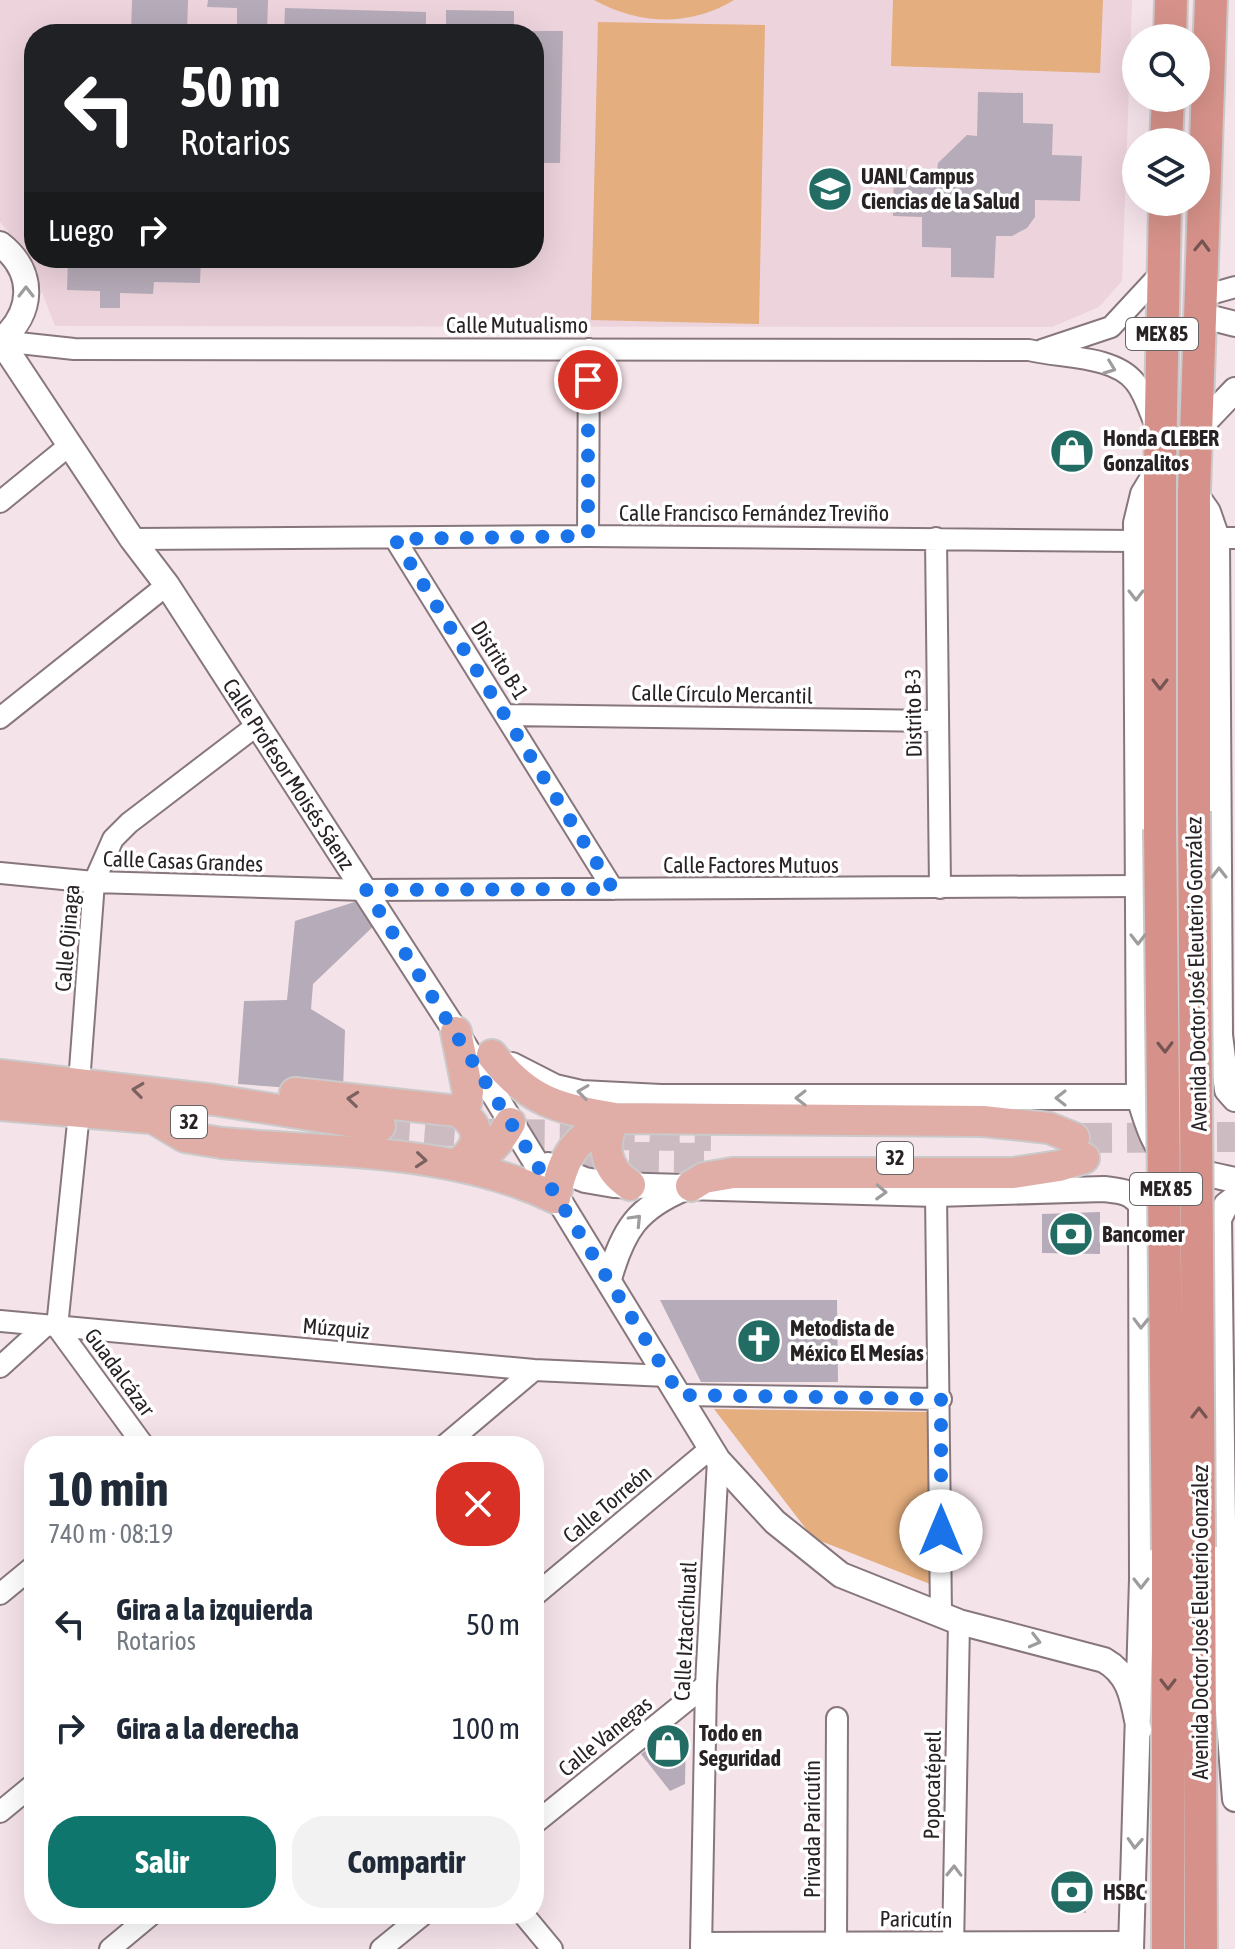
<!DOCTYPE html>
<html lang="es">
<meta charset="utf-8">
<style>
:root{--surface:#fff;--page:#f2f2f3;--text:#1f2937;--muted:#747a83;--accent:#0f766e}
body{margin:0;font-family:"Asap Condensed",sans-serif;background:var(--page);color:var(--text);height:100vh;display:flex;flex-direction:column;font-size:30px;white-space:nowrap}
*{box-sizing:border-box;margin:0}
p{font-size:26px;color:var(--muted)}
.icon{flex:none;width:44px;height:44px;fill:none;stroke:currentColor;stroke-width:2;stroke-linecap:round;stroke-linejoin:round}
.map{position:relative;flex:1;overflow:hidden}
.side{position:absolute;left:24px;top:1436px;width:520px;height:488px;display:flex;flex-direction:column;background:var(--surface);border-radius:32px;box-shadow:0 8px 32px #0002}
.side>*{flex:none}
.hud{position:absolute;left:24px;top:24px;width:520px;height:244px;border-radius:32px;box-shadow:0 8px 32px #0002;background:#202124;color:#fff;overflow:hidden}
.buttons{position:absolute;left:1122px;top:24px;display:grid;gap:16px}
.buttons a{display:grid;place-items:center;width:88px;height:88px;border-radius:50%;background:var(--surface);box-shadow:0 8px 32px #0002;font-size:40px}
.pin{position:absolute;display:grid;place-items:center;width:68px;height:68px;color:#fff;margin:-34px;border:4px solid #fff;border-radius:50%;box-shadow:0 2px 8px #0007}
.me{position:absolute;width:88px;margin:-44px;rotate:0deg;stroke-linejoin:round;filter:drop-shadow(0 0 6px #0008)}
.turn{display:flex;align-items:center;gap:28px;height:168px;padding:0 24px;font-size:36px}
.turn .icon{width:104px;height:104px;stroke-width:2.5}
.turn b{display:block;font-size:56px;line-height:68px}
.then{display:flex;align-items:center;height:76px;padding:0 24px;background:#0003;gap:16px;font-size:30px}
.round{display:grid;place-items:center;flex:none;width:84px;height:84px;border-radius:32px;background:var(--page)}
.overview{display:flex;align-items:center;justify-content:space-between;height:136px;padding:0 24px}
h1{font-size:48px;font-weight:700;line-height:60px}
.action{display:flex;gap:16px;margin-top:auto;padding:16px 24px}
.action a{flex:1;height:92px;border-radius:32px;background:var(--accent);color:#fff;font-size:32px;font-weight:700;line-height:92px;text-align:center}
.action a+a{background:var(--page);color:var(--text)}
ul{padding:0;list-style:none}
li{display:flex;align-items:center;gap:24px;height:104px;padding:0 24px}
li div{flex:1}
li b{display:block;font-size:30px}
li em{font-style:normal}
.map>svg:first-child{display:block}
</style>
<div class="map">
<svg width="1235" height="1949" viewBox="0 0 1235 1949">
<rect width="100%" height="100%" fill="#f5e3ea"/>
<path fill="#edd3dc" fill-rule="evenodd" d="M0,0H1132L1122,281L1099,307L1052,327L55,326L28,256L0,222ZM34,34H534V258H34Z"/>
<path fill="#e4ae7e" d="M594,0H734C689,27 640,25 594,0Z
M893,0H1103L1100,73L891,66Z
M598,22L765,25L759,324L591,320Z
M714,1409L931,1412L930,1584L813,1538Z"/>
<path fill="#b6abb8" d="M132,0H188L187,34H131Z
M208,0H268L267,34H207V30L237,31V8L207,7Z
M285,8L426,12V34H284Z
M446,10L514,11V34H446Z
M518,31H563L560,163H534V34H518Z
M978,92L1023,93V123L1053,124L1052,155L1082,156L1080,201L1035,200V217L1027,228L1012,236H996L994,278L951,277V248L922,247V217L893,216L894,169L937,171L938,163L967,135L977,136Z
M68,258H201L200,283L154,282L153,294L120,293V308H100V291L67,290Z
M367,898L381,919L313,984L311,1009L345,1030L343,1092L238,1084L244,1001L287,1000L295,921Z
M1100,1212V1254L1042,1253V1214Z
M660,1300H837L838,1382H701Z
M675,1728L686,1733L685,1784L670,1791L641,1754Z
M1061,1876H1082L1086,1913L1059,1907Z"/>
<g fill="none" stroke-linecap="round" stroke-linejoin="round">
<path stroke="#ccbcc2" stroke-width="30" stroke-dasharray="30 15" stroke-linecap="butt" d="M380,1126L488,1134L711,1136
M1082,1138L1235,1137
M584,1156L706,1158"/>
<g stroke="#87777d" stroke-width="24">
<path id="minor" d="M1200,297L1235,287
M0,341L74,349L1029,350C1060,358 1114,355 1135,382C1145,394 1150,414 1157,428
M1042,350L1111,327L1162,272
M0,502L71,444
M588,536L589,349
M936,538L940,888
M1217,538H1235
M132,539L588,536L1136,541
M395,539L613,889
M506,715L937,721
M0,718L167,585
M0,873L94,882L366,890L1137,886
M79,1083L94,882L113,839L129,823L256,726
M79,1113L57,1327L144,1446
M936,1194L941,1615
M0,1321L534,1370L667,1376
M0,1367L44,1327
M680,1395L941,1399
M444,1446L534,1370
M0,1594L34,1566
M534,1596L711,1448
M0,1812L34,1784
M534,1824L706,1685
M523,1914L552,1949
M836,1942L837,1718
M701,1943L1131,1942
M110,1949L152,1914
M381,1949L424,1914
M701,1949L706,1685L718,1460
M953,1949L959,1622"/>
</g>
<g stroke="#87777d" stroke-width="28">
<path id="tertiary" d="M0,244C36,272 34,313 0,341
M1200,315L1235,324
M0,340L132,539L167,585L456,1032L718,1460L775,1522L841,1575L959,1622L1104,1660C1131,1675 1133,1701 1139,1730
M1195,432L1235,390
M1160,466L1143,494L1136,523L1139,1097C1160,1167 1166,1165 1235,1180
M1194,492L1208,512L1217,538L1220,1035L1227,1090L1235,1099
M512,1065L555,1087L581,1093L661,1097H1139
M548,1165L585,1180L614,1185L936,1194L1104,1189C1120,1191 1131,1191 1141,1205L1142,1579L1131,1949
M1235,1198L1226,1205L1219,1219L1225,1671L1235,1799
M609,1279C623,1230 637,1208 685,1188"/>
</g>
<g stroke="#cbcaca" stroke-width="34">
<path id="primary" d="M492,1055C528,1102 560,1109 615,1118L983,1121L1049,1128L1074,1138
M0,1075L215,1100L380,1126
M295,1093L457,1111L466,1104L468,1092L456,1032
M0,1105L173,1120
M457,1111C483,1126 481,1146 459,1163
M153,1118L185,1137L222,1143C333,1153 453,1148 555,1198C564,1154 574,1139 615,1118
M615,1118C600,1145 605,1169 630,1185
M465,1162C489,1155 498,1144 510,1123
M691,1186L704,1178L733,1173H1013L1059,1166L1084,1158"/>
</g>
<g stroke="#cbcaca" stroke-width="36">
<path id="trunk" d="M1170,38L1171,0
M1166,142L1168,98
M1194,811V492L1211,0
M1160,829V466L1165,202
M1199,1547L1201,1949
M1168,1949V1550"/>
</g>
<use href="#minor" stroke="#fff" stroke-width="20"/>
<use href="#tertiary" stroke="#fff" stroke-width="24"/>
<use href="#primary" stroke="#e0ada7" stroke-width="30"/>
<use href="#trunk" stroke="#d6928a" stroke-width="32"/>
<g stroke="#cbcaca" stroke-width="36" stroke-linecap="butt">
<path id="trunk-bridge" d="M1194,811L1199,1547
M1160,829L1168,1550"/>
</g>
<use href="#trunk-bridge" stroke="#d6928a" stroke-width="32"/>
</g>
<defs><path id="oneway-chevron" d="M-2-3.5L2.5 0L-2 3.5" fill="none" stroke-width="1.6" stroke-linecap="round" stroke-linejoin="round" transform="scale(2)"/></defs>
<g stroke="#765452">
<use href="#oneway-chevron" transform="translate(1202 246) rotate(-88)"/>
<use href="#oneway-chevron" transform="translate(1160 684) rotate(90)"/>
<use href="#oneway-chevron" transform="translate(1165 1047) rotate(89)"/>
<use href="#oneway-chevron" transform="translate(1199 1413) rotate(-90)"/>
<use href="#oneway-chevron" transform="translate(1168 1684) rotate(90)"/>
</g>
<g stroke="#9e9c9c">
<use href="#oneway-chevron" transform="translate(26 292) rotate(-90)"/>
<use href="#oneway-chevron" transform="translate(1110 368) rotate(21)"/>
<use href="#oneway-chevron" transform="translate(1136 595) rotate(90)"/>
<use href="#oneway-chevron" transform="translate(1219 873) rotate(-90)"/>
<use href="#oneway-chevron" transform="translate(1138 939) rotate(90)"/>
<use href="#oneway-chevron" transform="translate(583 1092) rotate(-172)"/>
<use href="#oneway-chevron" transform="translate(801 1098) rotate(-180)"/>
<use href="#oneway-chevron" transform="translate(1061 1098) rotate(180)"/>
<use href="#oneway-chevron" transform="translate(881 1192) rotate(2)"/>
<use href="#oneway-chevron" transform="translate(636 1220) rotate(-46)"/>
<use href="#oneway-chevron" transform="translate(1141 1323) rotate(91)"/>
<use href="#oneway-chevron" transform="translate(1141 1583) rotate(90)"/>
<use href="#oneway-chevron" transform="translate(1035 1641) rotate(14)"/>
<use href="#oneway-chevron" transform="translate(1135 1843) rotate(93)"/>
<use href="#oneway-chevron" transform="translate(954 1871) rotate(-89)"/>
</g>
<g stroke="#7b615f">
<use href="#oneway-chevron" transform="translate(138 1090) rotate(-173)"/>
<use href="#oneway-chevron" transform="translate(353 1099) rotate(-174)"/>
<use href="#oneway-chevron" transform="translate(421 1160) rotate(5)"/>
</g>
<g fill="none" stroke-linecap="round" stroke-linejoin="round">
<path stroke="#1a73e8" stroke-width="14" stroke-dasharray="0 25.2" d="M588,380V536L395,539L613,889L366,890L680,1395L941,1399V1531"/>
</g>
<defs>
<g id="university-disc" transform="scale(2.3)"><circle r="9.5" fill="#226c64" stroke="#fff"/><path d="M0-5L7-2L0 1L-7-2ZM-4 1L0 2.5L4 1V4Q0 6-4 4Z" fill="#fff"/></g>
<g id="shop-disc" transform="scale(2.3)"><circle r="9.5" fill="#226c64" stroke="#fff"/><path d="M-5-2.5h2.3a2.7 3.5 0 0 1 5.4 0H5L5.5 6h-11ZM-1.5-2.5h3a1.5 2.3 0 0 0-3 0Z" fill="#fff"/></g>
<g id="bank-disc" transform="scale(2.3)"><circle r="9.5" fill="#226c64" stroke="#fff"/><path d="M-6-4H6V4H-6ZM0-2.3a2.3 2.3 0 1 0 0 4.6a2.3 2.3 0 1 0 0-4.6Z" fill="#fff"/></g>
<g id="church-disc" transform="scale(2.3)"><circle r="9.5" fill="#226c64" stroke="#fff"/><path d="M-1.2-6h2.4v3.5h3.3v2.4h-3.3V6h-2.4V-.1h-3.3v-2.4h3.3Z" fill="#fff"/></g>
</defs>
<g fill-rule="evenodd">
<use href="#university-disc" x="830" y="189"/>
<use href="#shop-disc" x="1072" y="451"/>
<use href="#bank-disc" x="1071" y="1234"/>
<use href="#church-disc" x="759" y="1341"/>
<use href="#shop-disc" x="668" y="1746"/>
<use href="#bank-disc" x="1072" y="1892"/>
</g>
<g text-anchor="middle" stroke-width="7" stroke-linejoin="round" paint-order="stroke">
<g fill="#fff" stroke="#686466" stroke-width="2">
<rect x="1126" y="318" width="72" height="32" rx="6"/>
<rect x="171" y="1106" width="36" height="32" rx="6"/>
<rect x="877" y="1142" width="36" height="32" rx="6"/>
<rect x="1130" y="1173" width="72" height="32" rx="6"/>
</g>
<g font-size="20" font-weight="bold" fill="#282224">
<text x="1162" y="341">MEX 85</text>
<text x="189" y="1129">32</text>
<text x="895" y="1165">32</text>
<text x="1166" y="1196">MEX 85</text>
</g>
<g font-size="22" font-weight="bold" fill="#282224" stroke="#fff" text-anchor="start">
<text x="861" y="184">UANL Campus<tspan x="861" dy="25">Ciencias de la Salud</tspan></text>
<text x="1103" y="446">Honda CLEBER<tspan x="1103" dy="25">Gonzalitos</tspan></text>
<text x="1102" y="1242">Bancomer</text>
<text x="790" y="1336">Metodista de<tspan x="790" dy="25">México El Mesías</tspan></text>
<text x="699" y="1741">Todo en<tspan x="699" dy="25">Seguridad</tspan></text>
<text x="1103" y="1900">HSBC</text>
</g>
<g font-size="22" fill="#282224" stroke="#fff">
<text x="517" y="333">Calle Mutualismo</text>
<text x="754" y="521">Calle Francisco Fernández Treviño</text>
<text transform="translate(500 660) rotate(58)" y="8">Distrito B-1</text>
<text transform="translate(722 694) rotate(1)" y="8">Calle Círculo Mercantil</text>
<text transform="translate(913 713) rotate(-91)" y="8">Distrito B-3</text>
<text transform="translate(289 774) rotate(57)" y="8">Calle Profesor Moisés Sáenz</text>
<text transform="translate(183 861) rotate(2)" y="8">Calle Casas Grandes</text>
<text x="751" y="873">Calle Factores Mutuos</text>
<text transform="translate(67 938) rotate(-85)" y="8">Calle Ojinaga</text>
<text transform="translate(1196 974) rotate(-91)" y="8">Avenida Doctor José Eleuterio González</text>
<text transform="translate(336 1328) rotate(5)" y="8">Múzquiz</text>
<text transform="translate(120 1372) rotate(54)" y="8">Guadalcázar</text>
<text transform="translate(607 1504) rotate(-40)" y="8">Calle Torreón</text>
<text transform="translate(1200 1622) rotate(-90)" y="8">Avenida Doctor José Eleuterio González</text>
<text transform="translate(685 1631) rotate(-87)" y="8">Calle Iztaccíhuatl</text>
<text transform="translate(605 1736) rotate(-39)" y="8">Calle Vanegas</text>
<text transform="translate(932 1785) rotate(-89)" y="8">Popocatépetl</text>
<text transform="translate(812 1829) rotate(-90)" y="8">Privada Paricutín</text>
<text transform="translate(916 1919) rotate(1)" y="8">Paricutín</text>
</g>
</g>
</svg>
<div class="buttons">
<a><svg class="icon" aria-label="search" viewBox="0 0 24 24"><circle cx="10" cy="10" r="6"/><path d="M15 15l6 6"/></svg></a>
<a><svg class="icon" aria-label="layers" viewBox="0 0 24 24"><path d="M12 4l9 5-9 5-9-5zM3 14l9 5 9-5"/></svg></a>
</div>
<div class="pin" style="left:588px;top:380px;background:#d93025"><svg class="icon" aria-label="arrive" viewBox="0 0 24 24"><path d="M6 21V4h12l-3 4 3 4H6"/></svg></div>
<svg class="me" style="left:941px;top:1531px" viewBox="-20 -20 40 40"><circle r="19" fill="#fff"/><path d="M0-13L10 11 0 6-10 11z" fill="#1a73e8"/></svg>
<div class="hud">
<div class="turn"><svg class="icon" aria-label="left" viewBox="0 0 24 24"><path d="M17 20v-9H6M10 6l-5 5 5 5"/></svg><div><b>50 m</b>Rotarios</div></div>
<div class="then">Luego<svg class="icon" aria-label="right" viewBox="0 0 24 24"><path d="M7 20v-9h11M14 6l5 5-5 5"/></svg></div>
</div>
<section class="side">
<div class="overview"><div><h1>10 min</h1><p>740 m · 08:19</p></div><a class="round" style="background:#d93025;color:#fff"><svg class="icon" aria-label="close" viewBox="0 0 24 24"><path d="M6 6l12 12M18 6L6 18"/></svg></a></div>
<ul>
<li><svg class="icon" aria-label="left" viewBox="0 0 24 24"><path d="M17 20v-9H6M10 6l-5 5 5 5"/></svg><div><b>Gira a la izquierda</b><p>Rotarios</p></div><em>50 m</em></li>
<li><svg class="icon" aria-label="right" viewBox="0 0 24 24"><path d="M7 20v-9h11M14 6l5 5-5 5"/></svg><div><b>Gira a la derecha</b></div><em>100 m</em></li>
</ul>
<div class="action"><a>Salir</a><a>Compartir</a></div>
</section>
</div>
